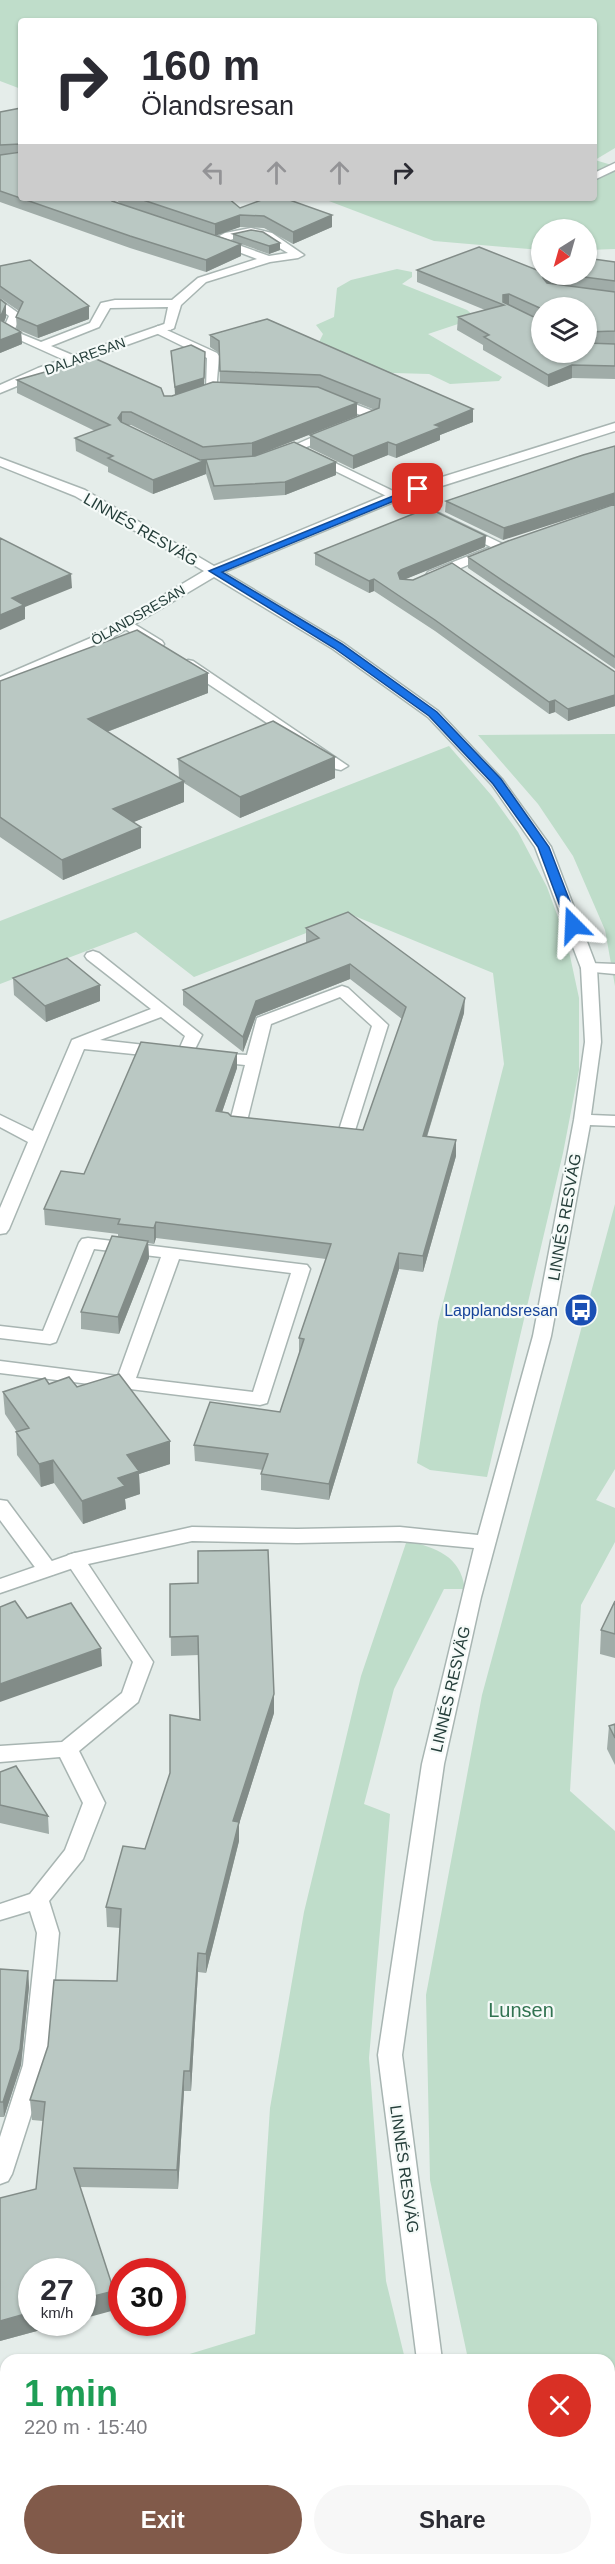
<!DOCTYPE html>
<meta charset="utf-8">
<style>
:root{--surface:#fff;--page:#f7f7f7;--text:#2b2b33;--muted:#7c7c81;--accent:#815a4a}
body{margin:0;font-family:Arial,sans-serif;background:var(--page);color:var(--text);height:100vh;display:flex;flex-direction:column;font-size:22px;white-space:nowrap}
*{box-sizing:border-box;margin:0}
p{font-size:20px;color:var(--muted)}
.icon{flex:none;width:33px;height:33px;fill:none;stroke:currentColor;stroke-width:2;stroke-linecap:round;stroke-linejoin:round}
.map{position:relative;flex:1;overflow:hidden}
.side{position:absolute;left:0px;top:2354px;width:615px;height:212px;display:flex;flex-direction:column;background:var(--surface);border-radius:18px 18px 0 0;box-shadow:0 2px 4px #0004}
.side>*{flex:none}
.guide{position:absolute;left:18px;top:18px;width:579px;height:183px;border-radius:6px;box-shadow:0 2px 4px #0004;background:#fff;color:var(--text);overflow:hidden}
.needle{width:39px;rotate:217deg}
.fabs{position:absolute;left:531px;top:219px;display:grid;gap:12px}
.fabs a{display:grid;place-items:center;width:66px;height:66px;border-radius:50%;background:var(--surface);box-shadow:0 2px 4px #0004;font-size:30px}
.speed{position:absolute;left:18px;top:2258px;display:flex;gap:12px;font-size:30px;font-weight:700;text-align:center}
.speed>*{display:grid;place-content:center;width:78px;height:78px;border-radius:50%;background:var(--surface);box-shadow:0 2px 4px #0004;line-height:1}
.speed small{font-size:15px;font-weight:400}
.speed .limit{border:9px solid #d22;background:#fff;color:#111}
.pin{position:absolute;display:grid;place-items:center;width:51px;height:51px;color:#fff;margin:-26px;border-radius:12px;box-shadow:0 3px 9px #0006}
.me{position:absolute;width:66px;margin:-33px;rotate:339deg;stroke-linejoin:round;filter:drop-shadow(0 0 4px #0008)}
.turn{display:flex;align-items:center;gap:21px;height:126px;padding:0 24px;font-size:27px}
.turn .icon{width:78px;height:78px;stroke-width:2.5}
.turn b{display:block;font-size:42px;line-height:51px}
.lanes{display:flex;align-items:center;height:57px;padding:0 24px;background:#0003;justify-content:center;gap:30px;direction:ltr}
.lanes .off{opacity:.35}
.round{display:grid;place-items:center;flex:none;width:63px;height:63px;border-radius:32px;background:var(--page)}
.overview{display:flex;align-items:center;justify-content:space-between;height:102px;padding:0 24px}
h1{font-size:36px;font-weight:600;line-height:45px;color:#1e9e55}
.action{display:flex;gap:12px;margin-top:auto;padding:12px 24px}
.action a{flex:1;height:69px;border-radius:36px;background:var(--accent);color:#fff;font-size:24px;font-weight:600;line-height:69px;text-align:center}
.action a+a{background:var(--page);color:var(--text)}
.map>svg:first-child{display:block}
</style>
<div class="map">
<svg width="615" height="2564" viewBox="0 0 615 2564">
<rect width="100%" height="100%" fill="#e5edea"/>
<path fill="#bfddca" d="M0,0H615V148L595,160L615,166V249L587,250L586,230H542L541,250L434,241L321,198H594V21H21V89L0,81Z
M397,269L412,272V277L402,284L467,310L476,318L428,334L502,377L499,381L450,384L429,374L359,372L316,348L323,334L316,325L334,317L337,288L351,280Z
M615,734V986L605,930L573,856L538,804L478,735Z
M449,746L492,796L518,832L547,887L567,942L579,998V1070L563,1153L487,1477L430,1470L417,1463L438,1322L504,1064L493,973L352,915L194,977L136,932L0,984V921Z
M615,1204V1469L596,1500L615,1508V1542L581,1605L570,1791L615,1831V2564H530L528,2559H609V2360L468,2359L430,2180L426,1995L482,1695Z
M407,1540C437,1549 460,1555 465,1589H444L394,1689L364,1804L390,1814L369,2058L386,2281L405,2359L170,2360L255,2334L270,2108L304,1912L361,1676Z
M6,2409V2559H460L462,2564H0V2410Z"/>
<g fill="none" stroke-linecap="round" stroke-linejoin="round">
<g stroke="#a8b5b2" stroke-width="3">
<path id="lane" d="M615,163V170L594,180V173Z
M251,228L272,233L304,255L298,258L270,262L206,282L181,305L174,328L170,330L164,326L168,307L110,308L99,327L51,346L77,357V363L73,364L2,332L9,316L0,309V300L21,315L14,331L41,342L90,323L101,303L115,300H172L198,278L257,259L210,241L225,233ZM258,235L288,253L269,256L227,241L242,236Z
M158,326L217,353L219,356L216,392L212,393L206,389L207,358L154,332L152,330Z
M334,396L378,413L380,416L363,425H355L353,422L363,416L330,403V397Z
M331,429L335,430L337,433L335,436L304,448L509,547L438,578H428L426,575L428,572L491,547L288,448Z
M126,619L162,641L164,644L162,647H152L121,626L119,623Z
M188,660L193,661L348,766L341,770L336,769L183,667L181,664Z
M93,951L99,953L202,1035L191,1057H179L177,1054L185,1036L161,1017L100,1040L163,1047L169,1049L171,1052L169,1055L163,1057L84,1049L9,1229L6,1233L0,1234V1208L28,1142L0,1127V1115L33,1131L72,1040L151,1009L87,959L85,956L87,953Z
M589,963L615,964V974L583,971L581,968L583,965Z
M342,986L348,988L388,1025L352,1140L326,1139L323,1135L326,1131L339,1130L372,1026L340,997L271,1024L247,1121L256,1122L258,1126L256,1130L231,1129L229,1125L245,1065L208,1061L206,1057L208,1053L247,1055L257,1018Z
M88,1238L307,1265L310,1269L267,1403L260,1405L0,1373V1361L118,1376L161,1257L94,1249L56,1342L50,1344L0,1338V1326L43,1331L79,1243L82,1239ZM179,1259L291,1273L253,1392L136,1378Z
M0,1500L7,1501L54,1564L57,1569L54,1574L47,1576L40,1574L0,1520Z
M75,1553L82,1555L153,1662L138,1702L79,1751L105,1803L83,1859L49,1901L59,1933L47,2065L12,2174L8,2181L0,2184V2137L23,2065L37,1933L30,1911L0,1920V1904L30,1894L65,1850L83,1803L60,1757L0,1762V1746L62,1742L122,1693L133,1662L65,1560L68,1555Z"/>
</g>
<g stroke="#a8b5b2" stroke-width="3">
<path id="street" d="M170,322L174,324V328L46,374L0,393V385L38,368Z
M615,423V431L401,499L224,572L343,643L438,711L502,779L551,847L597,968L601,1042L591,1115L615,1116V1126L590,1125L551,1336L481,1597L444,1764L402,2055L442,2360H417L378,2055L422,1764L474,1548L400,1541L297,1543L192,1541L79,1566L0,1593V1579L75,1553L192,1527L297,1529L400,1527L478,1535L533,1336L574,1120L585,1042L581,968L535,847L492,785L428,717L333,649L214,577L103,643L0,686V677L93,637L204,571L75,496L0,466V458L85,490L214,566L391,493Z
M473,2559H499L500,2564H474Z"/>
</g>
<use href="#lane" fill="#fff" fill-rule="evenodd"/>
<use href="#street" fill="#fff" fill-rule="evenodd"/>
</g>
<path fill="#a0aca8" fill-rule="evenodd" d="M21,108V198L112,201L121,204L114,198H228L240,208L332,215V227L293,244L264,228L240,227L215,235L233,241V234L280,243V250L269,254L241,244V256L206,272L130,248L0,202V112Z
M615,262V379L572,378L548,387L483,350V345L457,330L458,317L485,310L417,282V270L542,274H586ZM542,308H586V352H542Z
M0,266L89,319L38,338L19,330L21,332L22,344L0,353V299L6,317L4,322L17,330L16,317L19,311L0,298Z
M210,335L473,422L440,435V440L396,458L388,455L353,469L310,448V435L375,410L320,388L357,403V416L255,456L336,475L285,495L214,500L206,474L153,494L108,472V467L76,451L75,438L95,431L17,393V380L164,396H172L175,395L171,351L204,385L220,383L219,353L210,347ZM127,425H131L201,460H200Z
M615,446L503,540L445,512L446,501Z
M615,504V669L468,568V557Z
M486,536L485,547L405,579L615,672V706L568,721L555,712L549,714L435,631L374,591L369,593L315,565V553Z
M208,673V693L107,732L179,778L178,759L335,778L240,818L184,783V802L133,822L141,848L63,880L0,837V681Z
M306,928L464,1013L427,1137L456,1156L423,1272L399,1269L329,1500L261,1490V1474L263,1470L195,1461L194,1445L280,1412L299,1354V1338L326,1259L156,1238L154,1244L148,1243L149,1258L119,1334L81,1329V1312L118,1237V1234L45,1225L44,1209L84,1174L237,1053V1068L222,1112L231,1116L363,1130L402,1019L350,979L256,1016L243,1052L183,1005V990L306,943Z
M13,978L100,985V1001L46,1022L14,995Z
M49,1384L77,1387L170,1441V1464L139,1474L140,1494L125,1499L126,1509L83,1524L54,1483L41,1487L17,1455L16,1432H17L5,1414L3,1392Z
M170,1584L274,1713L239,1824V1841L206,1973L198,1972L191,2091H184L178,2189L80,2187L114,2291L115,2310L32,2322H70L0,2341L36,2189L43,2121L32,2120L30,2100L117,1981L120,1928L107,1927L106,1907L145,1849L200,1720L199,1655L171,1656Z
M615,1601V1658L600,1654L601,1630Z
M615,1724V1765L607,1749L609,1726Z
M0,1772L48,1816L49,1834L0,1823Z
M0,1969L28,1971L29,1987L21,2065L4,2117H0Z"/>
<path fill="#828c88" d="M240,215V227L215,236V224Z
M332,215V227L293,244V232Z
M280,243V250L269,254V246Z
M241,244V256L206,272V260Z
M550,274H552L551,286L543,291V278Z
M509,294V306L504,307L503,295Z
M6,304V317L0,332V318Z
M89,306V319L38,338L37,326Z
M21,332L22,344L0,353V340Z
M205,359L204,385L175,395V387Z
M572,365V378L548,387V375Z
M357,403V416L252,457V443Z
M473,409V422L440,435V440L396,458V445L435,425Z
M122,412V425L118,418Z
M388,442V455L353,469V456Z
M206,460V474L153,494V480Z
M336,462V475L285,495V482Z
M615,493V504L503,540L504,528Z
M486,536L485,547L401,581L398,573L401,570Z
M71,574L72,588L25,607V619L0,630V615L12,598Z
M374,579V591L369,593V581Z
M208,673V693L88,739V719Z
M615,695V706L568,721V709Z
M555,700V712L549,714V702Z
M335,757V778L240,818V797Z
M184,781V802L114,830L113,809Z
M141,827V848L63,880L62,860Z
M350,964V979L256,1016L243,1052V1037L256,1001Z
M100,985V1001L46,1022L45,1006Z
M465,998L464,1013L422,1152L423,1136Z
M237,1053V1068L217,1127L216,1111Z
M456,1140V1156L423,1272V1256Z
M156,1222V1238L154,1244V1228Z
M148,1241L149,1258L119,1334L118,1317Z
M399,1253V1269L329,1500V1484Z
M170,1441V1464L139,1474L140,1494L125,1499L126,1509L83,1524L82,1501L127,1455Z
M53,1460L54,1483L41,1487L39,1464Z
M101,1648L102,1666L0,1702V1684Z
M274,1694V1713L239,1824V1841L206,1973V1954L233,1821Z
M198,1953V1972L191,2091L190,2071Z
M28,1971L29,1987L21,2065L4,2117L3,2102Z
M184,2071V2091L178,2189L177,2170Z
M114,2291L115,2310L82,2319V2299Z
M32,2312V2322H70L0,2341V2321Z"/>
<path fill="#bac8c3" stroke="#828c88" stroke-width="1.5" d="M21,108V145V144L0,145V112Z
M21,152V198H108L112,201L241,244L206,260L130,236L0,191V155Z
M137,198H228L240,208L267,198H284L332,215L293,232L264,216L240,215L215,224Z
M251,230L263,232L280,243L269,246L233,234Z
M479,247L542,272V274H550L543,278L547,283L615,292V331L586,332V308H542V309L509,294L503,295V302L542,321V352H586V343L615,344V366L572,365L548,375L484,337L489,335L458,317L504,305L417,270Z
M586,258L615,262V281L561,274H586Z
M30,260L89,306L37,326L16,317L23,302L0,286V266Z
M0,299L6,304L0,318Z
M267,319L473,409L435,425L441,427L396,445L388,442L353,456L310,435L379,408L380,399L320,375L220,371L219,341L210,335Z
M0,320L21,332L0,340Z
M191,345L205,352L204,378L175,387L171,351Z
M94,358L161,388L164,396H172L213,382L318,387L357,403L252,443L203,447L131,412H122L118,418L121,422L200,460L255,456L294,442L336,462L285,482L214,486L206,460L153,480L108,458L113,456L75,438L110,425L17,380Z
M615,446V493L504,528L446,501L583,455Z
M615,504V657L468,557L508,541Z
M428,508L486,536L401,570L398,573L400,579L413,580L452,563L615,672V695L568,709L555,700L549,702L435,620L374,579L369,581L315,553Z
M0,538L71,574L12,598L24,605L0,615Z
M137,630L208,673L88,719L184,781L113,809L141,827L62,860L0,817V681Z
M273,721L335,757L240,797L178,759Z
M348,912L465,998L423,1136L456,1140L423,1256L399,1253L329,1484L261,1474L268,1454L194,1445L210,1402L280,1412L304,1339L299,1338L331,1244L156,1222L154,1228L118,1224L120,1219L44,1209L61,1171L84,1174L141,1042L237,1053L216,1111L228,1113L231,1116L363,1130L406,1007L350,964L256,1001L243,1037L183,990L319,938L306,928Z
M67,958L100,985L45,1006L13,978Z
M112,1236L148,1241L118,1317L81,1312Z
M119,1374L170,1441L127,1455L139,1471L118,1478L125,1486L82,1501L53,1460L39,1464L16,1432L29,1428L3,1392L45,1378L49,1384L69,1377L77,1387Z
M268,1550L274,1694L233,1821L239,1822L206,1954L198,1953L190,2071H184L177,2170L74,2168L114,2291L82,2299V2271H32V2312L0,2321V2198L36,2189L45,2102L30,2100L48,2046L54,1980L117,1981L121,1909L106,1907L123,1846L145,1849L170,1773V1715L200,1720L198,1636L170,1637V1584L198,1583V1551Z
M15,1601L27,1618L71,1603L101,1648L0,1684V1607Z
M615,1601V1634L601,1630Z
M615,1724V1738L609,1726Z
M16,1766L48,1816L0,1805V1772Z
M0,1969L28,1971L20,2049L3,2102H0Z"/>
<path fill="#1a73e8" stroke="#114b97" stroke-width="1.5" d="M415,487L423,489L222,572L342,644L437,712L501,779L549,847L579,925L577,928L573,929L567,925L538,847L493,784L429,716L334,648L209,571Z"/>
<defs>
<g id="bus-disc" transform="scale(1.725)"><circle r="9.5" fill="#1a4fb4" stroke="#f5faf8"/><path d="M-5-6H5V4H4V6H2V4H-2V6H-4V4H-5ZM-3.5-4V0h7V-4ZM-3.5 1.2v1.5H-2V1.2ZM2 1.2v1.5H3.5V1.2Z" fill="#fff"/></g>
</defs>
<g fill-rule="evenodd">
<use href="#bus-disc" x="581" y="1310"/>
</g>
<g text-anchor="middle" stroke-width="4.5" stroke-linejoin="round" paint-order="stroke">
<g font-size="14" fill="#253e3a" stroke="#f5faf8">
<text transform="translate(85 356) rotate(-20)" y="5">DALARESAN</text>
<text transform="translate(138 615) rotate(-30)" y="5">ÖLANDSRESAN</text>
</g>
<g font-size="16" fill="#253e3a" stroke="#f5faf8">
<text transform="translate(141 529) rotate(30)" y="6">LINNÉS RESVÄG</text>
<text transform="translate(564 1217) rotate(-80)" y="6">LINNÉS RESVÄG</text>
<text transform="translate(450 1689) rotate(-77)" y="6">LINNÉS RESVÄG</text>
<text transform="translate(405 2169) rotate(82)" y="6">LINNÉS RESVÄG</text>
</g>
<g font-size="16" fill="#164399" stroke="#f5faf8" text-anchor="end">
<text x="558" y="1316">Lapplandsresan</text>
</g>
<g font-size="20" fill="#317351" stroke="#f5faf8">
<text x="521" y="2017">Lunsen</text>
</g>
</g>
</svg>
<div class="fabs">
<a><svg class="needle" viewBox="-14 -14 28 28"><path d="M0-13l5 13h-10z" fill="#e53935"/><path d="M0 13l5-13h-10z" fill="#7c7c81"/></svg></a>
<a><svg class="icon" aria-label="layers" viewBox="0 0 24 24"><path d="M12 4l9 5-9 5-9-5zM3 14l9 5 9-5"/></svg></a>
</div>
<div class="speed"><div>27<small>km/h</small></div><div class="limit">30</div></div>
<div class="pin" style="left:418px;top:489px;background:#d93025"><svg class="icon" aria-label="arrive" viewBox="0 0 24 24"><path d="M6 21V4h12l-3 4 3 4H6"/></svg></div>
<svg class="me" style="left:573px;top:925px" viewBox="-20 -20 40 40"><path d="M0-17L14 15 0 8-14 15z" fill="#1a73e8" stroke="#fff" stroke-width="4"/></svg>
<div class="guide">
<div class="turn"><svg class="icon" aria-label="right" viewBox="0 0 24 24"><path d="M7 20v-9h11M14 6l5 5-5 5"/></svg><div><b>160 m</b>Ölandsresan</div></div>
<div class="lanes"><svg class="icon off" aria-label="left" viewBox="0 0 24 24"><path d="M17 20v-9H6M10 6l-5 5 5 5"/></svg><svg class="icon off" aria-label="ahead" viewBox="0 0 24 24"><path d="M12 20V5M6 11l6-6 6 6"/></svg><svg class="icon off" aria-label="ahead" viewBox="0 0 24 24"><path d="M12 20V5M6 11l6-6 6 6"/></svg><svg class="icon" aria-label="right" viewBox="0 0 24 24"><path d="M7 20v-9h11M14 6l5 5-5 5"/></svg></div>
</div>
<section class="side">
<div class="overview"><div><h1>1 min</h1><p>220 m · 15:40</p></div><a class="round" style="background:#d93025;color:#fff"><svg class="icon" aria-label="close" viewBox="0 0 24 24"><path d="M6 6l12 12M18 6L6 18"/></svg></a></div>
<div class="action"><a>Exit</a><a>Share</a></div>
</section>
</div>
